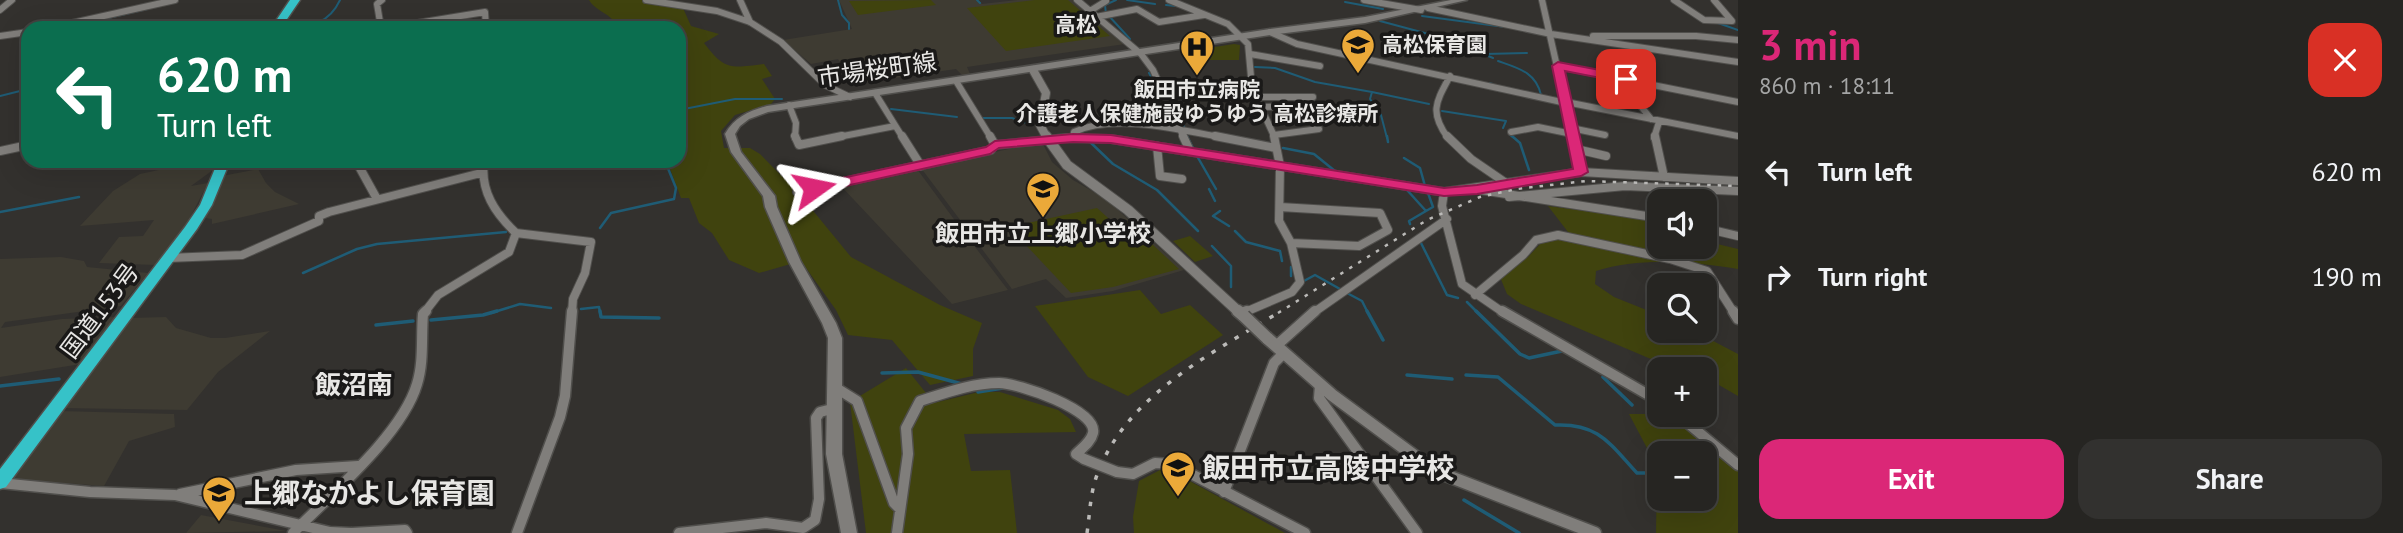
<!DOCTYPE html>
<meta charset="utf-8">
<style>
:root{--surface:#262522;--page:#32312f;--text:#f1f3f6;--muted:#a4a5a5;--line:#424240;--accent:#db2777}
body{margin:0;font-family:"PT Sans","Noto Sans JP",sans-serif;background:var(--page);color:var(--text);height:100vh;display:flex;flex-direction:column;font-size:26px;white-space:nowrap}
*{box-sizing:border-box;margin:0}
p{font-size:23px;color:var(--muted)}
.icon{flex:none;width:38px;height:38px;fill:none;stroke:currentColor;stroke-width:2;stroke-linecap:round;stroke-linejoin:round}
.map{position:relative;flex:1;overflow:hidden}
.panel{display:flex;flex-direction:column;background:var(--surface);width:665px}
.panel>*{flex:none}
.guide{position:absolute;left:21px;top:21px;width:665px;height:147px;border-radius:21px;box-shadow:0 7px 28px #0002,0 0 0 2px var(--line);background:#0b6e4f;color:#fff;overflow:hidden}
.tools{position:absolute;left:1647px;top:189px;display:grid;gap:14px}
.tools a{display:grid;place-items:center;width:70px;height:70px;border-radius:14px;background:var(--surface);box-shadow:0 7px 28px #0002,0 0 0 2px var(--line);font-size:35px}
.pin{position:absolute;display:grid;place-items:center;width:60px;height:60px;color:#fff;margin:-30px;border-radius:14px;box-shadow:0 4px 10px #0006}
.me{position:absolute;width:77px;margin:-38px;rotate:78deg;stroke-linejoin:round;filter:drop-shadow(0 0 5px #0008)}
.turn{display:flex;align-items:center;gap:24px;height:147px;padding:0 21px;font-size:32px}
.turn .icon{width:91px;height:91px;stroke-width:2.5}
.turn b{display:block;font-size:49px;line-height:60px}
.round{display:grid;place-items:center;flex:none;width:74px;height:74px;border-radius:21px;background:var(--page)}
.headline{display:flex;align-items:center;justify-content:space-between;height:119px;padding:0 21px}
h1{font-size:42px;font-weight:600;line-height:52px;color:var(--accent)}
.cta{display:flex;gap:14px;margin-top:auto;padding:14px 21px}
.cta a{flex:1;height:80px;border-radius:21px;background:var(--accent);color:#fff;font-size:28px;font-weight:600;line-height:80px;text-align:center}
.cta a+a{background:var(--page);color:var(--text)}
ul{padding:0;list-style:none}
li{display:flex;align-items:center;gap:21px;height:105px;padding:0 21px}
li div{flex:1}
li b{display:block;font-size:26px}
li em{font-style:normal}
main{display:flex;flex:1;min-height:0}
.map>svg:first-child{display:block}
</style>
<main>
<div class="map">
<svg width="1738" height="533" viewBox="0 0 1738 533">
<rect width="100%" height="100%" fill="#33312e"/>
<path fill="#3e3b32" d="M839,0H978L982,4L1017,0H1073L1125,44L967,67L971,76L964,77L956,69L854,84L838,59L811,64L783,40L852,29Z
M1037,143L1044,146L1052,162L1073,180L1106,199L1184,270L1113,291L1066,298L1046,279L1012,289L921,168Z
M177,161H217L213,170L191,186L208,183L182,233L156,265L99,263L119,237L143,236L154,220L80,226L113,191L140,174L168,168Z
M258,169L266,183L275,192L299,204L212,224V219L205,218L222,176Z
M917,169L956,222L1008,290L952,304L839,184Z
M61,257L84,261L87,267L148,273L121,306L5,322L1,328L62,319L117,317L81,364L0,377V259Z
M166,317L176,328L211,338H225L270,331L218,372L187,410L61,408L130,318Z
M59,411L174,414L175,427L129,441L104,486L11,479Z
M201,515L286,531L186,533Z"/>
<path fill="#40430e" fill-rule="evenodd" d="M589,0H656L657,5L683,8L691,26L719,34L704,43C725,71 731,68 764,64L772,76L762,79L775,99L771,104L735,115L721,131L724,148H750L760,154L801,196L851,257L940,305L982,323L973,349V376L930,385L892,340L848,335L836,310L801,261L759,273L729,260L712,233L699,223L689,198H681L667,161H679V28H614V21C607,13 594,9 589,0Z
M931,0L936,5L858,15L849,1Z
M1035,0H1068L1110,36L1006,51L967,8Z
M1234,44L1240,45L1239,60H1206L1195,50Z
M1548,206L1659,221V247H1704L1705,241L1738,249V269C1693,262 1640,257 1596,271L1595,284L1614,297L1659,315V331H1694L1738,354V396L1705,377L1704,369H1682L1658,362L1521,304L1507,294L1500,277L1528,257L1542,242L1568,232Z
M1097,208L1116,225L1127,221L1179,269L1113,287L1071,293L1009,227Z
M1190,236L1213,256L1195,262L1173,241Z
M1140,290L1161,314L1190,305L1223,335L1128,396L1088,377L1035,306Z
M906,368L934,403L979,392H1000L1058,410L1070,419L1076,432L964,434L971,471L1010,470L1017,533H866L850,402Z
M1629,414H1655L1658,418L1676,420L1738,470V533H1656L1657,467ZM1659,453H1704V499H1659Z
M1160,470L1173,472L1285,533H1134L1133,517L1139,481Z"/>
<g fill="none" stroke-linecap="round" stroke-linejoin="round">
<path stroke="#1f5c75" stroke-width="2" d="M838,0L842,15L849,23V29
M977,0L980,3
M1127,0L1155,4
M1345,2L1383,9
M1166,5L1176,6
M1106,14L1105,5L1116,0
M1109,16L1130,39
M1422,16L1505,27
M1380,21L1477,47
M1718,23L1738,30
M69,27L147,9
M287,28C311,26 329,24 340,0
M1481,53L1493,58
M1485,54L1527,53
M1498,61C1518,68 1536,72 1541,95
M1255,67L1275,68L1315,82L1372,92L1370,99L1381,115L1387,138
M1149,73L1155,84
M1488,83L1493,84
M1257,89L1259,92
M1372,92L1429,104
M0,96L28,89
M891,109L957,117
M679,110L735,99H782
M1442,111L1506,121L1503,128
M983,118H1012L1033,125
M1180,118L1184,127
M1186,134L1188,138
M1510,135L1514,138"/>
<path stroke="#1f5c75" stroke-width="2.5" d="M1187,136L1194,150
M1387,136L1388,142
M1512,136L1520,143L1529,170
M1089,141L1113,164L1157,190L1198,231
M1283,148L1314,154L1335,171
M1197,156L1216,189
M1404,158L1420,168L1425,186
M1209,189L1215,201
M1407,190L1426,211L1409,221L1410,224
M1220,211L1213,216L1229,226
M1426,211L1433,207L1428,193
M0,212L79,197
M600,228L611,213L674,199L676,188L665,161
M1235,231L1246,242L1280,251L1282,261
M1421,243L1447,295L1458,298
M1212,246L1231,266V287
M1291,267V276
M303,273L357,249L377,244L506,232
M1302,282L1315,275L1340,289
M1347,293L1362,301L1368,313
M1467,302L1478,313
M581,309L599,307L600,313
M491,313L520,304L551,308"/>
<path stroke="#1f5c75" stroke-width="3.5" d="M600,311L601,317L659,318
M1367,311L1383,340
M1476,311L1520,354L1529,358L1562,351
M431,320L483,315L497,311
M376,325L413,321
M882,373L918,372L962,384
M1407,375L1452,379
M1466,375L1498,377L1555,425C1599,423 1610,444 1637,473H1649
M1603,377L1632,405
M0,386L59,379
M978,392L1003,388
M1464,500L1519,533"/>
<g stroke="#504f4c" stroke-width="8">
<path id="minor-far2" d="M646,0L717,11L750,22L781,42L825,85L850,97
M740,0L750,22
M1077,0L1141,54L1153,70L1184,138
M1169,0L1228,24L1248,44L1252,88L1275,138
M1364,0L1421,10
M1542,0L1573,138
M1674,0L1704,20L1732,21L1714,0
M1428,8L1551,34L1738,62
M0,10L12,0
M1090,11L1106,1
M1096,17L1137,9L1159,22L1204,15
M50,28L175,0
M381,28L377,4L382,0
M387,28L485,12L486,28
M1270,32L1297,44L1566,103
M0,36L28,32
M1593,36H1696L1738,40
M1250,54L1320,66
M1558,66L1738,102
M1626,79L1636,100L1651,119
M956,81L991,138
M1138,85L1160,86
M875,93L903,138
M1257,97H1313
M1566,102L1738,136
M789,105L796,123L795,138
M1262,107L1309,106
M1571,128L1605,135
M1511,132L1538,127L1572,134
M1274,135L1319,129
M833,138L895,126
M1064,138H1075
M1073,138L1074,132C1115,113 1181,130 1224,138
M1448,138C1429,112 1436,102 1450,76
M1654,138L1659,122"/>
</g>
<g stroke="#504f4c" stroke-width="10">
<path id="minor-far1" d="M795,136L799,145L842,136
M902,136L921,166
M990,136L995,145
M1183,136L1190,151
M1215,136L1276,148
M1447,136L1471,159L1506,183
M1573,136L1581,172
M1655,136L1664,177
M1157,146L1160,176L1182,179
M1576,149L1606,156
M0,151L28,145
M356,161L377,199
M484,161C480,191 495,213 516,233L591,242L585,273L573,299L572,313
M1481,190L1659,218
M797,192L991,150L995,145L1066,138L1111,139L1444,192L1581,172L1738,181
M1444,192L1442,206L1462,284L1504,313
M1509,197L1625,186L1738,191
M1280,207L1380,213L1388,230L1359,246L1291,243
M1704,228L1738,236
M168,258L242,255L319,221V216L329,212L481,173
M1475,295L1523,255L1536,240L1558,235L1670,259L1707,271L1734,313
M424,313L438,295L509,252L516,233
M1243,313L1292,292L1300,282L1291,243L1279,221L1280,166L1274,136
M1313,313L1447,219"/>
</g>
<g stroke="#504f4c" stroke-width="13">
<path id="minor" d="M1502,311L1659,401
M1733,311L1738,319
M1242,313L1247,311
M1276,346L1315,311
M1320,385L1319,398L1417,533
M833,386L857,401L894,503L900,509
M1678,415L1738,465
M1117,472L1133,474L1155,463L1172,464L1305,533
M0,483L90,492L175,495L330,532L351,533
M1224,492L1274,363L1284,353
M180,494L296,470L358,466
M293,533C330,495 402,435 417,384C424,362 421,337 423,314L426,311
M352,533L405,530L407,533
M517,533L560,417L565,396L572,311
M679,533L766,523L803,528L815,520L819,499L816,418L820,412L832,409
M897,533L908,454L906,428L920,401C945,393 972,383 999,383C1018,383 1098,410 1093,433C1091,442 1082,448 1076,454L1084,459"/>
</g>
<g stroke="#504f4c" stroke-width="10">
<path id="tertiary-far2" d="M1033,70L1046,93L1040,125L1047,138"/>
</g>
<g stroke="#504f4c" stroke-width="12">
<path id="tertiary-far1" d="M1046,136L1067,165L1128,210L1240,313"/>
</g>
<g stroke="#504f4c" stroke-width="15">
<path id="tertiary" d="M1238,311L1244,316
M1267,338L1332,395L1435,471L1595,533"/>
</g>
<g stroke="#504f4c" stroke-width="3">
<path id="secondary" d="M1451,0H1467L1365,23L1270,35L768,112L749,119L740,126L735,134L741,152L775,196L777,207L801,262L836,323L842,338V454L857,533H841L826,454L828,338L822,323L789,262L765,207L763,196L731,152L725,134C735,117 749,111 767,106L1270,29L1365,17Z"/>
</g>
<g stroke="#504f4c" stroke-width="3">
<path id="trunk" d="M290,0H300L281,28H271Z
M218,161H230L212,205L197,229L6,487L0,489V469L185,227L200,205Z"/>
</g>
<use href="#minor-far2" stroke="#807e7b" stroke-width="6"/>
<use href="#minor-far1" stroke="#807e7b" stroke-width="8"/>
<use href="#minor" stroke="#807e7b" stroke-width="10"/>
<use href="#tertiary-far2" stroke="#807e7b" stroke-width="8"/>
<use href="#tertiary-far1" stroke="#807e7b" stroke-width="10"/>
<use href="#tertiary" stroke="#807e7b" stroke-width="12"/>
<use href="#secondary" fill="#807e7b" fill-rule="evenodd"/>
<use href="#trunk" fill="#36c2c8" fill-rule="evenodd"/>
<path stroke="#bbbab8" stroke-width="2.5" stroke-dasharray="3.5 7" stroke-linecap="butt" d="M1278,313L1427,220L1480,197L1516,189L1586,181L1738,186"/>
<path stroke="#bbbab8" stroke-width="3.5" stroke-dasharray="4.5 9" stroke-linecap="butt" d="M1087,533C1090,513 1090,494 1097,475C1127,394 1213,353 1281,311"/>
<g stroke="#504f4c" stroke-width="13" stroke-linecap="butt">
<path id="minor-bridge" d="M1084,459L1117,472"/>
</g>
<g stroke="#504f4c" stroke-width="15" stroke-linecap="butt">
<path id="tertiary-bridge" d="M1244,316L1267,338"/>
</g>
<use href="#minor-bridge" stroke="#807e7b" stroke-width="10"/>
<use href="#tertiary-bridge" stroke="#807e7b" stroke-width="12"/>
</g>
<path fill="#db2777" stroke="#8e194d" stroke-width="2" d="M1558,62L1626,75L1632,79L1626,83L1565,71L1588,172L1581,176L1477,194L1444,196L1111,143L1073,142L999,148L990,154L814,193L807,188L814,184L986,147L995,141L1073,134L1111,135L1444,188L1477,185L1573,169L1552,66Z"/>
<defs>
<g id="school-pin" transform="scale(1.75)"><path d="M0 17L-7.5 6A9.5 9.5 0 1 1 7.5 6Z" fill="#eba939" stroke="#1a1918"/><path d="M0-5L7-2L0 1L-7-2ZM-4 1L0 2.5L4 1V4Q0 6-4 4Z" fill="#111"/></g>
<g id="hospital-pin" transform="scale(1.75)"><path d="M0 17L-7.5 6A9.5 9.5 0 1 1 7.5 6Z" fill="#eba939" stroke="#1a1918"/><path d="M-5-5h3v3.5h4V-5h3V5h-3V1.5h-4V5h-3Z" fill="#111"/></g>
</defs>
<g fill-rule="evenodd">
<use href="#school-pin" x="1358" y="45"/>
<use href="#hospital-pin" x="1197" y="47"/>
<use href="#school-pin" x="1043" y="189"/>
<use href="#school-pin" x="1178" y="468"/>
<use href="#school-pin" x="219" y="493"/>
</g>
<g text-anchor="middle" stroke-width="7" stroke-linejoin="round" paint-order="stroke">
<g font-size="21" font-weight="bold" fill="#e8e7e5" stroke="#1a1918">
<text x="1076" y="32">高松</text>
</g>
<g font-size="21" font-weight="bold" fill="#e8e7e5" stroke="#1a1918" text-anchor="start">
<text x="1382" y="52">高松保育園</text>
<text x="1197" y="97" text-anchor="middle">飯田市立病院<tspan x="1197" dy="24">介護老人保健施設ゆうゆう 高松診療所</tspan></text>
</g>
<g font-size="24" fill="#e8e7e5" stroke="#1a1918">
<text transform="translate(877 70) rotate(-8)" y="8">市場桜町線</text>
<text transform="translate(100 311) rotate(-53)" y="8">国道153号</text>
</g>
<g font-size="24" font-weight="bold" fill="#e8e7e5" stroke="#1a1918">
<text x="1043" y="242">飯田市立上郷小学校</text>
</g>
<g font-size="26" font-weight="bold" fill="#e8e7e5" stroke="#1a1918">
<text x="354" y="394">飯沼南</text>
</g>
<g font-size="28" font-weight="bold" fill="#e8e7e5" stroke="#1a1918" text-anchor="start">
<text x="1202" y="478">飯田市立高陵中学校</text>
<text x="244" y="503">上郷なかよし保育園</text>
</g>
</g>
</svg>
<div class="tools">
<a><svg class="icon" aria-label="sound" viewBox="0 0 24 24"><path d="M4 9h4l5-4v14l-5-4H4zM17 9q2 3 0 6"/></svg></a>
<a><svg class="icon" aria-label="search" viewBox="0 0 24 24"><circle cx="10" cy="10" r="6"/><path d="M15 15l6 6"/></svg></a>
<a>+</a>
<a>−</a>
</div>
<div class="pin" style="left:1626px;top:79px;background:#d93025"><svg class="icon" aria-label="arrive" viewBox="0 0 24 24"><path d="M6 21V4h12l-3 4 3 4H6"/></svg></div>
<svg class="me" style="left:814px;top:188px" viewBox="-20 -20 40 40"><path d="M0-17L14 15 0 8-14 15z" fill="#db2777" stroke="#fff" stroke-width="4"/></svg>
<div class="guide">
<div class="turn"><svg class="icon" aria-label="left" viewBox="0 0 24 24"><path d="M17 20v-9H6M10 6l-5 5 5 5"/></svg><div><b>620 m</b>Turn left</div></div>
</div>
</div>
<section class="panel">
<div class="headline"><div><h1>3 min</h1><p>860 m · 18:11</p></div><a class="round" style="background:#d93025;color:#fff"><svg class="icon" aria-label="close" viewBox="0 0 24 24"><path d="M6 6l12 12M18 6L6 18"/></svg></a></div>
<ul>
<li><svg class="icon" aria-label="left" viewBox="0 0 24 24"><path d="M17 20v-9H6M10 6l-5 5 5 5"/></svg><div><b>Turn left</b></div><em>620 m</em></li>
<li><svg class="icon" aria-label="right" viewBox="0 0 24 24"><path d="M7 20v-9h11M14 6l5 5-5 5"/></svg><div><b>Turn right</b></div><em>190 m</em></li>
</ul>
<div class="cta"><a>Exit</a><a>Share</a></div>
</section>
</main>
